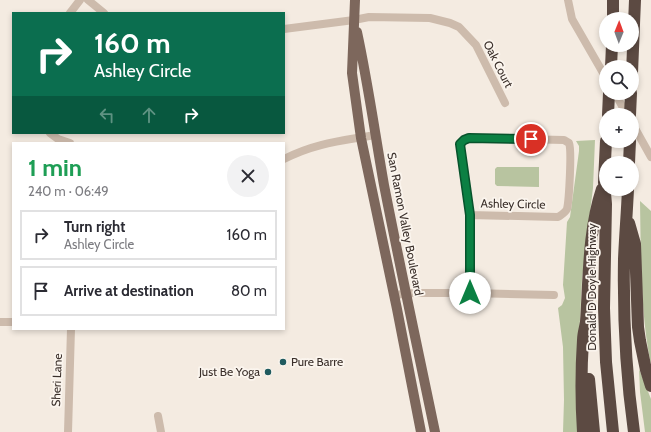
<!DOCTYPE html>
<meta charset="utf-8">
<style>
:root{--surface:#fff;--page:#f2f2f3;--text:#2b2b33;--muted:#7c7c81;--line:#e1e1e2}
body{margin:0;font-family:Cabin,sans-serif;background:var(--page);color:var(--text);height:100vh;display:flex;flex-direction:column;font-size:15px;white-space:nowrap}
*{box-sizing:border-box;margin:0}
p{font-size:13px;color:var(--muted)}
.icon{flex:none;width:22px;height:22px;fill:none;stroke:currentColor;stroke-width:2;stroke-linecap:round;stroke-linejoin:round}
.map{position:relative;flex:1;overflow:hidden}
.drawer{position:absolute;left:12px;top:142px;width:273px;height:188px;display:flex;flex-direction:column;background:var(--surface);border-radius:0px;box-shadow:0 2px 6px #0003}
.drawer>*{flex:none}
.hud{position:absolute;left:12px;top:12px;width:273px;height:122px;border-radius:0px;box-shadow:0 2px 6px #0003;background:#0b6e4f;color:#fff;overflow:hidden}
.needle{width:26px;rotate:1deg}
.tools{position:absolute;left:599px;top:12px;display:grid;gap:8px}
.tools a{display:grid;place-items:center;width:40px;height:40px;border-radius:50%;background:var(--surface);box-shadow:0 2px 6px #0003;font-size:20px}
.pin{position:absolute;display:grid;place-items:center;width:34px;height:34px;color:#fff;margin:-17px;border:2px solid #fff;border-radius:50%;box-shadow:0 1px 4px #0007}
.me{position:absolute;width:44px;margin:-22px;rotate:0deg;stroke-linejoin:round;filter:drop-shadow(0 0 3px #0008)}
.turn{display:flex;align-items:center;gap:14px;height:84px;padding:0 16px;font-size:18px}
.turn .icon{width:52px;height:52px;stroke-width:2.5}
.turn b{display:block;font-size:28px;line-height:34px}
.lanes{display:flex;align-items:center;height:38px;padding:0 16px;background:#0003;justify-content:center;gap:20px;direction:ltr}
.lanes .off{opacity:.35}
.round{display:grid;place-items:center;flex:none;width:42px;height:42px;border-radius:21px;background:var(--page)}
.headline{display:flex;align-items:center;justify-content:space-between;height:68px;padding:0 16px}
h1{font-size:24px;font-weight:800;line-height:30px;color:#1e9e55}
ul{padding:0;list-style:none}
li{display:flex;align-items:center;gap:12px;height:50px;margin:0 8px 6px;padding:0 8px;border:2px solid var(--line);border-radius:0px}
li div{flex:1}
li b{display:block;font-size:15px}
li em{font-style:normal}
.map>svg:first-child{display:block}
</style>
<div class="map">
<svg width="651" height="432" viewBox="0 0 651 432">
<rect width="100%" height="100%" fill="#f4ebe1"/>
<path fill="#b8c4a0" d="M595,140L593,188L582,279L578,360L579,432H563L564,400L563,347L558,308L562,305L565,298L563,285L567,222L570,217L579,151V146L576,141Z
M497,167H539V187L497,186L495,184V169Z
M640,201L651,211V365C640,311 641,256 640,201Z
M639,369L651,399V432H645L640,392Z"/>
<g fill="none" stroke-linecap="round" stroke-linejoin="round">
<path stroke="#cdbbac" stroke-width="8" d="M88,0L104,13
M568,0L572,19L606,78
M70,13L80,0
M284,29L354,20L369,17L430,18L450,23L459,27L476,45L505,103
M615,93L627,115
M632,123L651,157
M50,133L58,139L70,143
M284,159C315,143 341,141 375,135
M470,215L558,217C561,215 565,213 567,209C569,201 572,150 569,143L564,140L469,138C465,139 463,140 460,144L470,215V293
M394,295L414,293H470L554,295
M0,322H13
M158,416L161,432
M68,432L71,329"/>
<path stroke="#7d675c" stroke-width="10" d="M355,0L352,73L361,138L397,309L421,432
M357,32C368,83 375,134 384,185C400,267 418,350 435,432"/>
<path stroke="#5c4a42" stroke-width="12" d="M613,19V0
M611,67L612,45
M632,73L635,0
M608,115L609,93
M630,115L631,93
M606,141L604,182L606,204L604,308L606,362L613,432
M629,163L630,141
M628,189C627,212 625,236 624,259C623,317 626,375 634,432
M629,223L635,244L638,327L640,341L646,370L651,386
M589,379L594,432
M583,432C581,402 581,370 583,340C583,334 585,328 586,322C589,278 588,231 602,189"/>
</g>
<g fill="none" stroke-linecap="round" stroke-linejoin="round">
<g stroke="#07532c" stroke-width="10">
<path id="route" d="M470,293V215L460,144L464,140L469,138L531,139"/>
</g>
<use href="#route" stroke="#0b8043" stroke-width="7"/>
</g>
<g fill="#1f5a5e" stroke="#fbf5ee" stroke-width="1.5">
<circle cx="283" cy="362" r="4"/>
<circle cx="268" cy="372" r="4"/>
</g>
<g text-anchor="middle" stroke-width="3.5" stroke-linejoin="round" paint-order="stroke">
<g font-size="12" fill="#3b302b" stroke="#fbf5ee">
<text transform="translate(498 64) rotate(63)" y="4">Oak Court</text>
<text transform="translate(513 204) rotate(1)" y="4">Ashley Circle</text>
<text transform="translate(405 224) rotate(79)" y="4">San Ramon Valley Boulevard</text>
<text transform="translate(592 287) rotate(-90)" y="4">Donald D Doyle Highway</text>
<text transform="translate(57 380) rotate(-88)" y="4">Sheri Lane</text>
</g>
<g font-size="12" fill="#3b302b" stroke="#fbf5ee" text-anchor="start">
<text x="291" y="366">Pure Barre</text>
<text x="260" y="376" text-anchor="end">Just Be Yoga</text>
</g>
</g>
</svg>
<div class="tools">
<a><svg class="needle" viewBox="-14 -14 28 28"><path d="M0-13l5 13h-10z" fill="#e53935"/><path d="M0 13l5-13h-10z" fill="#7c7c81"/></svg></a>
<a><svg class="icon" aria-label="search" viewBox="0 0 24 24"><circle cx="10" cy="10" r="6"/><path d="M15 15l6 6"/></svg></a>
<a>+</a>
<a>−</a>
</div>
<div class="pin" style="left:531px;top:139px;background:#d93025"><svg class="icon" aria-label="arrive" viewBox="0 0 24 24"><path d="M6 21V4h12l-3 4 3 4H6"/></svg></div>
<svg class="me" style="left:470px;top:293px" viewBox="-20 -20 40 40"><circle r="19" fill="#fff"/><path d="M0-13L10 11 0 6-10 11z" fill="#0b8043"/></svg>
<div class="hud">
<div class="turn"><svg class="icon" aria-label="right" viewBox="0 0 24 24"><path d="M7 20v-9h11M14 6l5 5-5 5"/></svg><div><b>160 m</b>Ashley Circle</div></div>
<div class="lanes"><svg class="icon off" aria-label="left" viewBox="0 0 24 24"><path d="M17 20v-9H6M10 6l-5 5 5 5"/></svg><svg class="icon off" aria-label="ahead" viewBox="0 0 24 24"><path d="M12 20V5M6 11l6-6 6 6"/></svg><svg class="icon" aria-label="right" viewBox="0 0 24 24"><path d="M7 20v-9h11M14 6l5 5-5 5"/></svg></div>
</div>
<section class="drawer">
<div class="headline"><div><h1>1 min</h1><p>240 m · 06:49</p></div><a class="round"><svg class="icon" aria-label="close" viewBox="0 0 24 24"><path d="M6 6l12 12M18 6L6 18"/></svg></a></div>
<ul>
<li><svg class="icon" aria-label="right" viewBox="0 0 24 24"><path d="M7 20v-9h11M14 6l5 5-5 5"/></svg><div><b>Turn right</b><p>Ashley Circle</p></div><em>160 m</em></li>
<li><svg class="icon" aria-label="arrive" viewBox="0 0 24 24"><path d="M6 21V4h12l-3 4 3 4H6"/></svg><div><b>Arrive at destination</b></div><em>80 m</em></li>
</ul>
</section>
</div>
